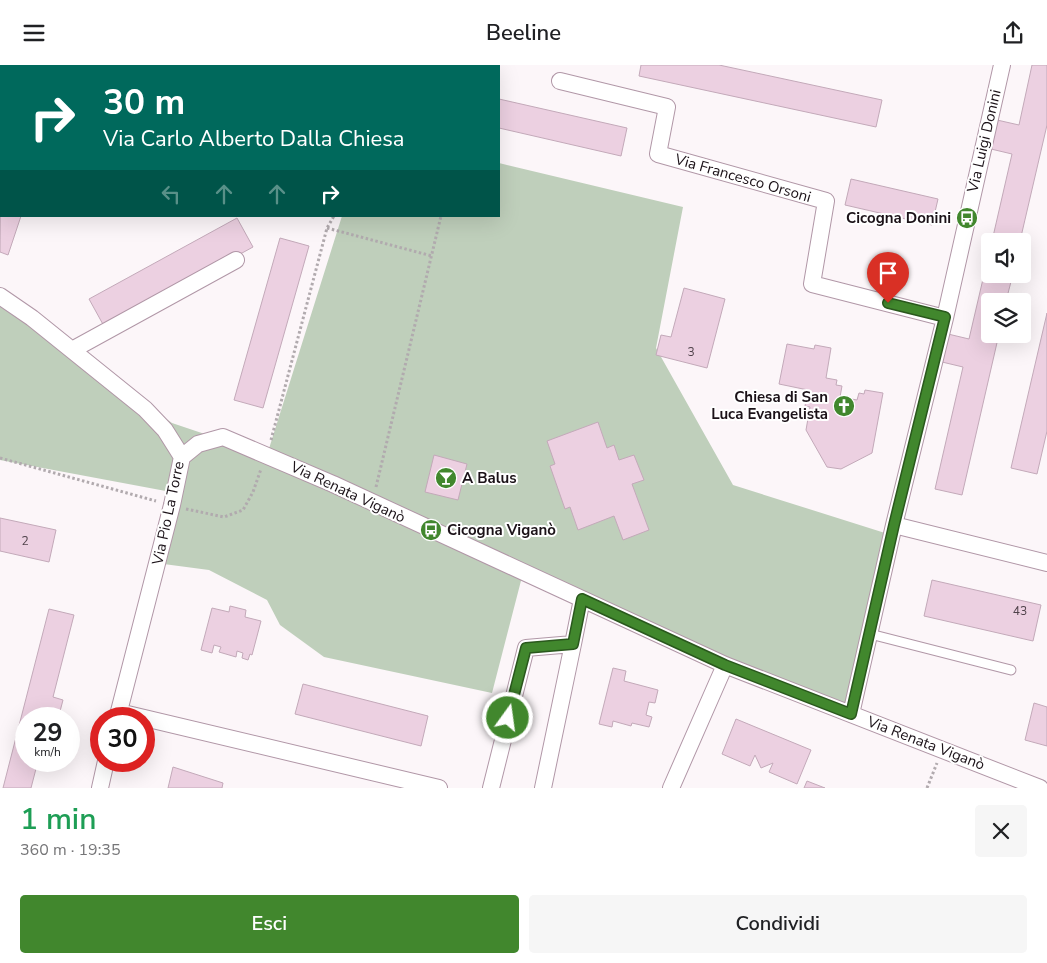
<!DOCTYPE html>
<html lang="it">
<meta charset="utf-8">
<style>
:root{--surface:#fff;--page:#f6f6f6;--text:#202124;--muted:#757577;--accent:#41872d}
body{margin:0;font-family:"Nunito Sans",sans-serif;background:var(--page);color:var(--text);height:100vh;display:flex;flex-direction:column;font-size:19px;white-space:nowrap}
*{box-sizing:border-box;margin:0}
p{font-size:16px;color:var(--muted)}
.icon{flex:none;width:28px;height:28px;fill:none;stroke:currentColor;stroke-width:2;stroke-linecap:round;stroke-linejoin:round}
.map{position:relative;height:723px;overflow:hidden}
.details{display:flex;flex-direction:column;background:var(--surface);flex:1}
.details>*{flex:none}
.guide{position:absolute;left:0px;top:0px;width:500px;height:152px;box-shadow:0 5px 20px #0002;background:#00695c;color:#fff;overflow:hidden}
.tools{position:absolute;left:981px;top:168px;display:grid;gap:10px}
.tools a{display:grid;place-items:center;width:50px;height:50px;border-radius:5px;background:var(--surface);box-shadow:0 5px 20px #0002;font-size:25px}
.speed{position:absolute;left:15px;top:642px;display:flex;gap:10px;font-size:25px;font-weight:700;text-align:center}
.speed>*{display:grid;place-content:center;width:65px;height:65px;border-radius:50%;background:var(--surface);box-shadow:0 5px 20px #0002;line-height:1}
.speed small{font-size:12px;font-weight:400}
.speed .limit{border:8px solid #d22;background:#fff;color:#111}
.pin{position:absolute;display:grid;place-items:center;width:42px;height:42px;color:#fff;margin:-51px -21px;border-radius:50% 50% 50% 0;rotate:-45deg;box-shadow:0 0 5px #0007}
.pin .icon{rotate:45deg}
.me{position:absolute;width:55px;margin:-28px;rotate:14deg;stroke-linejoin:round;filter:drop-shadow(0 0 4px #0008)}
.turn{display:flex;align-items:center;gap:18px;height:105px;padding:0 20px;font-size:22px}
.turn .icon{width:65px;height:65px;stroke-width:2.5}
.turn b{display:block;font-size:35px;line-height:42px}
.lanes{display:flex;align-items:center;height:48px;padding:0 20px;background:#0003;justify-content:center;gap:25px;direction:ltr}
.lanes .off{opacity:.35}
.round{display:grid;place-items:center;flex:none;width:52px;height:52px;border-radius:5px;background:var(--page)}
.head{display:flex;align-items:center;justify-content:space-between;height:85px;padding:0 20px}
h1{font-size:30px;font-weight:600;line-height:38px;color:#1e9e55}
.primary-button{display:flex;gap:10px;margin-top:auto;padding:10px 20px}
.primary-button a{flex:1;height:58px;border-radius:5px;background:var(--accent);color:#fff;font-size:20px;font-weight:600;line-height:58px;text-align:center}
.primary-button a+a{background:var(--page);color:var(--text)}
header{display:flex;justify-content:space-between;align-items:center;height:65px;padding:0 20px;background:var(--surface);font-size:22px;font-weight:600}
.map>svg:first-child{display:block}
</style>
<header><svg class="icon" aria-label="menu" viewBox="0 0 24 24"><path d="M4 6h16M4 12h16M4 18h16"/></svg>Beeline<svg class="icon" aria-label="share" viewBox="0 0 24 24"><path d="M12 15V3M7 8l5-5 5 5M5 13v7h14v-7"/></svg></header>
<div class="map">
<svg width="1047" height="723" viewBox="0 0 1047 723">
<rect width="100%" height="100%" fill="#fcf6f9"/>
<path fill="#bfcfbb" d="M499,98L683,142L656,283L733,420L885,468L846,649L523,508L492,628L324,592L280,560L267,535L209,505L156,498L171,427L0,395V234L172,358L267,390L342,151H499Z"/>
<path fill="#ecd0e1" stroke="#c3a9b9" d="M641,0H719L882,35L876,62L639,11Z
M1032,0H1047V60L1020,176H992L1012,89L991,84L997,55L1019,60Z
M499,34L627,63L621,91L499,63Z
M1,91V151H21L8,190L0,187Z
M851,114L938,134L932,160L845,140Z
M237,153L253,182L105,263L89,234Z
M280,173L309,181L263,343L234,335Z
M990,184V209H1013L1006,236H990V269H999L962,430L935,424L963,302L942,297L948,269L969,274Z
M684,223L725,234L707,303L656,290L661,270L671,272Z
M1047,248V366L1037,409L1011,403Z
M787,279L814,284L815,280L831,283L826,313L837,315L836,320L842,321L840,332L857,335L859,328L864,329L865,325L883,328L872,388L841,404L827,402L806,365L810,342L805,341L808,325L779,319Z
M598,357L607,383L614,380L619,395L634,390L644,415L632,419L649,465L623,475L614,451L578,465L570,442L565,444L550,401L555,399L547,376Z
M434,390L467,399L458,435L425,427Z
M0,453L56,465L49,497L0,486Z
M932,515L1041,540L1033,576L924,551Z
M230,541L246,545L245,552L261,556L252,590L250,589L248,595L242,593L243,588L237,586L236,592L219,587L221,582L214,580L212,588L201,585L212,543L229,547Z
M49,544L74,550L53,632L63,635L58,654H26V696H38L31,723H3Z
M613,603L626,606L624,616L658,625L655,638L649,637L646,650L652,652L649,662L632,658L631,661L613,656L612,662L599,659Z
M303,619L428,651L421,681L295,649Z
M1034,638L1047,642V681L1025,675Z
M736,654L811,685L797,719L769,707L773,698L761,703L755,690L750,701L722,689Z
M173,702L223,718L222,723H168Z
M807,716L825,723H804Z"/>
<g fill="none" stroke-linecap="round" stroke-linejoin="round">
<g stroke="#b197a7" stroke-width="11">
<path id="service" d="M870,569L1011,605"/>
</g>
<g stroke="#b197a7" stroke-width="18">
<path id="minor" d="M560,16L667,42L658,89L826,136L812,219L945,253
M0,231L32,253L145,344L165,365L182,392L172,440L117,654
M72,285L236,195
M182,392L198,379L223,372L333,419L725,600L1040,723
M894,460L1047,498
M573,579L582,534
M119,647L439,723
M851,649L894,460L945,253L1002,0
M100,723L106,696
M491,723L526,583L573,579L543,723
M671,723L725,600"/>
</g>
<g stroke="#b197a7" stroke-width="26">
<path id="secondary" d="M0,5L1,4"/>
</g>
<path stroke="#b1aaae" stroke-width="3" stroke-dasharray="2.5 2.5" stroke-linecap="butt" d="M390,1V0
M327,163L432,191
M271,375L327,163L334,151
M0,393L156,436
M376,422L441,151
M186,444L224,452L243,445L253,427L261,404
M927,723L937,698"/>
<use href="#service" stroke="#fff" stroke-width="9"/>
<use href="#minor" stroke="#fff" stroke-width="16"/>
<use href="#secondary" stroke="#fff" stroke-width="24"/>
</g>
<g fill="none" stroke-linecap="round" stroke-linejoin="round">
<g stroke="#2a581d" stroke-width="12">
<path id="route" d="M508,653L526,583L573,579L582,534L725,600L851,649L894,460L945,252L888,238"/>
</g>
<use href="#route" stroke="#41872d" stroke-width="9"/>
</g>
<defs>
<g id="bus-disc" transform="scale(1.125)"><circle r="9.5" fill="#41872d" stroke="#fff"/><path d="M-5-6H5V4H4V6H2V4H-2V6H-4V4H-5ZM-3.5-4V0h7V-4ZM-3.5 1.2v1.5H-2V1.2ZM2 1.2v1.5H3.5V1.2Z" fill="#fff"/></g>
<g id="church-disc" transform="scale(1.125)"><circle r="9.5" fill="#41872d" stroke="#fff"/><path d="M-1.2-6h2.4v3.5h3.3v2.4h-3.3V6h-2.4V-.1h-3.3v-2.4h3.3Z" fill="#fff"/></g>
<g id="bar-disc" transform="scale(1.125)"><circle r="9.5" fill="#41872d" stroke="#fff"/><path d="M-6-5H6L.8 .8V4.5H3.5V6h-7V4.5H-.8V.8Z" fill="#fff"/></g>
</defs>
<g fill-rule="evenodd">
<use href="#bus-disc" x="967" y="153"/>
<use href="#church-disc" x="844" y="341"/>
<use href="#bar-disc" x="446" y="413"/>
<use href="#bus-disc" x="431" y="465"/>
</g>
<g text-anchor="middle" stroke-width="4" stroke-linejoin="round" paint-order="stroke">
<g font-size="12" fill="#4f424a">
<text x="691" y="291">3</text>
<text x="25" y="480">2</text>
<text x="1020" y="550">43</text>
</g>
<g font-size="15" fill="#1b1218" stroke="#fff">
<text transform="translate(984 76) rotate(-77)" y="5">Via Luigi Donini</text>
<text transform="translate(743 113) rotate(16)" y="5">Via Francesco Orsoni</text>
<text transform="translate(348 427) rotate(25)" y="5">Via Renata Viganò</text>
<text transform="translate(168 448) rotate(-78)" y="5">Via Pio La Torre</text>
<text transform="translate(926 678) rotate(21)" y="5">Via Renata Viganò</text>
</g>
<g font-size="15" font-weight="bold" fill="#1b1218" stroke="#fff" text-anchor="end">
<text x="951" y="158">Cicogna Donini</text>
<text x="828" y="337">Chiesa di San<tspan x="828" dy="17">Luca Evangelista</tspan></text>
<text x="462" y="418" text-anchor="start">A Balus</text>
<text x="447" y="470" text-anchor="start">Cicogna Viganò</text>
</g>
</g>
</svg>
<div class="tools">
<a><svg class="icon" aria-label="sound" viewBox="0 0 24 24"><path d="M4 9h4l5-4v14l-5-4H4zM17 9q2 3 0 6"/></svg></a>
<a><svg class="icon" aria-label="layers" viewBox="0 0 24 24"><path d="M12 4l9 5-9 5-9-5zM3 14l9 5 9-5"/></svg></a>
</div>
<div class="speed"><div>29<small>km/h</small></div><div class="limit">30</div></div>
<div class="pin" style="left:888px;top:238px;background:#d93025"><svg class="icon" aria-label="arrive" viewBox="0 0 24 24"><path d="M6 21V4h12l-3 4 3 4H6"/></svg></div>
<svg class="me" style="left:508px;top:653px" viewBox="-20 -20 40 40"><circle r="17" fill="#41872d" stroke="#fff" stroke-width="3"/><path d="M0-11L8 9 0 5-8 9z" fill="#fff"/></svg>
<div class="guide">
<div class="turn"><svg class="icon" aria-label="right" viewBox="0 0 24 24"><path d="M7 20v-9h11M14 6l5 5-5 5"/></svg><div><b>30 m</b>Via Carlo Alberto Dalla Chiesa</div></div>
<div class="lanes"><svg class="icon off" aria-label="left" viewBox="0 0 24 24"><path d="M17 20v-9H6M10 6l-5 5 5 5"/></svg><svg class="icon off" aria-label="ahead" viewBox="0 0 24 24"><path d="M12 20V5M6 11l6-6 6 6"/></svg><svg class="icon off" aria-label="ahead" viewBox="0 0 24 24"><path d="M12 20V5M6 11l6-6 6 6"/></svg><svg class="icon" aria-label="right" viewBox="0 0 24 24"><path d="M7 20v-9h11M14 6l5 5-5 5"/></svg></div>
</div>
</div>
<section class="details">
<div class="head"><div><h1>1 min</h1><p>360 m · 19:35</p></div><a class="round"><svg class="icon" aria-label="close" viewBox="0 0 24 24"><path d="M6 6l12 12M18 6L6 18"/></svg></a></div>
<div class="primary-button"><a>Esci</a><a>Condividi</a></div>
</section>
